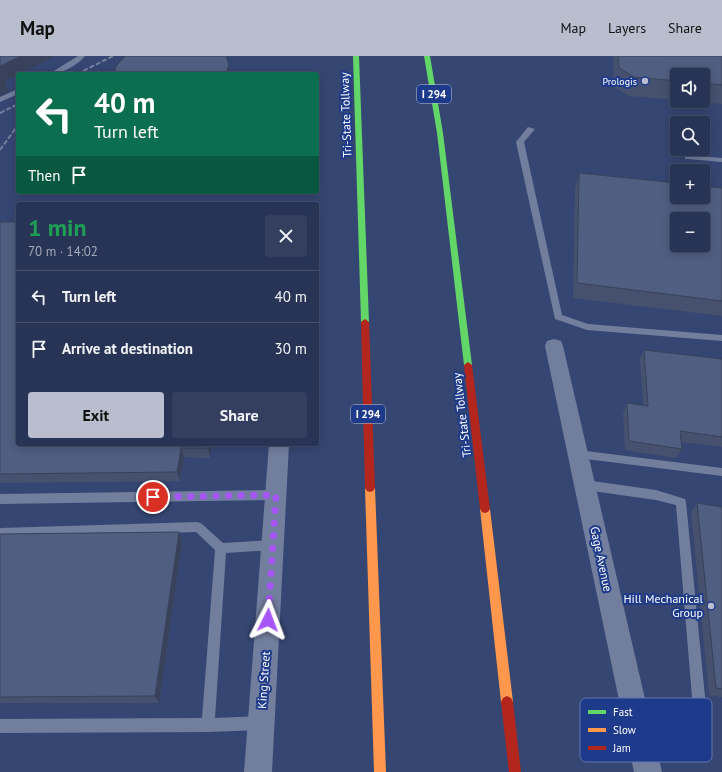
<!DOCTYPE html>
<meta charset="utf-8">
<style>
:root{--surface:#283456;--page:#343f60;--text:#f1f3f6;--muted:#a5aab9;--line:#444f6c;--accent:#b9bece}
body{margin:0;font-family:"PT Sans",sans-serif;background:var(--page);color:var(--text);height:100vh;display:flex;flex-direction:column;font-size:15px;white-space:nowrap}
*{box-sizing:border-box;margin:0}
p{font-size:13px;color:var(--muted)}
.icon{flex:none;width:22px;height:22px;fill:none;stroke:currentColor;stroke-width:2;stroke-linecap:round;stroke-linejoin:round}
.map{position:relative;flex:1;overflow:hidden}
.sheet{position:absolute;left:16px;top:146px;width:303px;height:244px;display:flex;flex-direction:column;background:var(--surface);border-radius:4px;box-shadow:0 2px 10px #0003,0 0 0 1px var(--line)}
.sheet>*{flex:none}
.banner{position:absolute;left:16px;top:16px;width:303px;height:122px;border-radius:4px;box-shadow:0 2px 10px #0003,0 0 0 1px var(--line);background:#0b6e4f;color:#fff;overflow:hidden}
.tools{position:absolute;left:670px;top:12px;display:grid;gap:8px}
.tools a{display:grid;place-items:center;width:40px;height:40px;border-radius:4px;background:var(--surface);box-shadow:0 2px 10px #0003,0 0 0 1px var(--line);font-size:20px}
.pin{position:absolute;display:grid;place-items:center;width:34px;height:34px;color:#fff;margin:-17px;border:2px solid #fff;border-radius:50%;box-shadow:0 1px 4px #0007}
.me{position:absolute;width:44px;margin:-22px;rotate:3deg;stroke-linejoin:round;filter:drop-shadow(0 0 3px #0008)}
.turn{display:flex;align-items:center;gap:14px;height:84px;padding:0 12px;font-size:18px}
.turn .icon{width:52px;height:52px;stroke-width:2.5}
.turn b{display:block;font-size:28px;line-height:34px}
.then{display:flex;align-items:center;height:38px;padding:0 12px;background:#0003;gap:8px;font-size:15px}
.round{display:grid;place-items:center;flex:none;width:42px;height:42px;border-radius:4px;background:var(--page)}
.summary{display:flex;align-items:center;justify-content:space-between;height:68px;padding:0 12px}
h1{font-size:24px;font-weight:700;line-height:30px;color:#1e9e55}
.action{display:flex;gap:8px;margin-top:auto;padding:8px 12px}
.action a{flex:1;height:46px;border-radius:4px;background:var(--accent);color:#111;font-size:16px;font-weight:700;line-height:46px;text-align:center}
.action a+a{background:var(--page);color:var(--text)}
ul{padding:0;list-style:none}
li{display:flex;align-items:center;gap:12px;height:52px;padding:0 12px;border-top:1px solid var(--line)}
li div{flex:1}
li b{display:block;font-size:15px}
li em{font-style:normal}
header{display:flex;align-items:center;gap:24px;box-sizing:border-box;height:56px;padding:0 20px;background:var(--accent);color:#111}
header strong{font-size:19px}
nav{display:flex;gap:22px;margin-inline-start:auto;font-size:14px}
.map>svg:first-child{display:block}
</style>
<header>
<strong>Map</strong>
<nav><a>Map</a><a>Layers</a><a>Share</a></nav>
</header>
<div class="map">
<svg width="722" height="716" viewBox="0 0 722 716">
<rect width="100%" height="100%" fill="#364672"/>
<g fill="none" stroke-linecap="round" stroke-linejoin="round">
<path fill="#727e9e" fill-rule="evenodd" d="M78,0H85C77,10 61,18 49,18Z
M18,33V38L0,46V41Z
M528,71L535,73L524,86L562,259L588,268L722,279V285L587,274L555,263L516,86Z
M685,99L722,102V106L688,103H685Z
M578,394L722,412V420L578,402L574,401L573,398L574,395Z
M585,424L656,434L685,443L686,446L707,661L705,666L700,668L635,656L630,655L629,650L630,645L635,644L693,653L676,449L656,444L585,434L581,432L580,429L581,426Z
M276,434L280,436L281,439L280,442L276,444L0,448V438Z
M198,466L202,468L223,487L273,484L277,485L279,489L277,493L273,494L226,497L215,662L260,660L265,662L267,667L265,672L260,674L208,676L0,677V663L202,662L215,494L196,476L0,482V472Z"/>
<path fill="#727e9e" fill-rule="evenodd" d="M554,283L561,285L563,290L662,716H634L545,290L547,285Z
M269,388H289L272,716H244Z"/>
<path fill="#63d668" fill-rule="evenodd" d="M353,0H359L369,266L365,269L361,266Z
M424,0H430L443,77L472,309L468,312L464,309L437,77Z"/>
<path fill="#ff974d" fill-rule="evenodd" d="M370,428L373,429L375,432L386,716H374L365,432L367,429Z
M485,449L488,450L490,453L513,646L511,650L507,652L503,650L501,646L480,453L482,450Z"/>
<path fill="#b3261e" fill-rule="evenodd" d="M365,263L369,266L375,432L373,435L370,436L367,435L365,432L361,266Z
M468,306L472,309L490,453L488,456L485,457L482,456L480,453L464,309Z
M507,640L511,642L513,646L521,716H509L501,646L503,642Z"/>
<path stroke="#737f9d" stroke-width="2" stroke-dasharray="5 2" stroke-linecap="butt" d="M77,18L113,0
M0,57L18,48
M0,94L18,69"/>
</g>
<path fill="#45516f" d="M613,0H722V48L684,45H703V19H677V44L629,40L614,31Z
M579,117L722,132V260L573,242L575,132Z
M0,166L18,388H212L210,402L184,401L180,425L0,427Z
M644,294L722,303V391L681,386L682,393L676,402L625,394L623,357L627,347L643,349L640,303Z
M697,447L722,451V641L709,639L691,456Z
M179,476L182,485L159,647H0V478Z"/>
<path fill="#38425a" d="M21,0H55L19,18H18V19L5,25L9,36L0,40V10Z
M229,9L230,18H226Z
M208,388H212L210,402L208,392Z
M181,392L184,401L180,425L177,416Z
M179,476L182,485L159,647L155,640Z"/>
<path fill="#505e81" stroke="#38425a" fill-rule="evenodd" d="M0,0H21L0,10Z
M125,0H226L229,9L226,18H114L116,10Z
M618,0H722V29L703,27V19H677V25L634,21L619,12Z
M579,117L677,127V141H703V130L722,132V245L577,227ZM677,163H703V189H677Z
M0,166H18V388H208V392H181L177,416L0,418Z
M644,294L722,303V381L680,375L682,393L629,385L627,347L648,350Z
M697,447L722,451V633L716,632Z
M179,476L155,640L0,641V478Z"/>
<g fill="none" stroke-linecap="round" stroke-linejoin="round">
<path stroke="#a855f7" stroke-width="7" stroke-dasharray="0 12.6" d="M153,441L276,439L268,564"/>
</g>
<g fill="#b9bece" stroke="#1e3a8a" stroke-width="1.5">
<circle cx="645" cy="25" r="4"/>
<circle cx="711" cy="550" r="4"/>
</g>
<g text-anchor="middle" stroke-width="4" stroke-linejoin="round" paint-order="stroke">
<g font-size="10" fill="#fff" stroke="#1e3a8a" text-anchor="end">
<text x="637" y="29">Prologis</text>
</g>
<g fill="#1e3a8a" stroke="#bcc4dc" stroke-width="1">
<rect x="417" y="29" width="34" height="18" rx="3"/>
<rect x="351" y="349" width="34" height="18" rx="3"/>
</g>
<g font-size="11" font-weight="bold" fill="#fff">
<text x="434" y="42">I 294</text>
<text x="368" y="362">I 294</text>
</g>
<g font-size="12" fill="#fff" stroke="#1e3a8a">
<text transform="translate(346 59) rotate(-92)" y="4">Tri-State Tollway</text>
<text transform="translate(462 359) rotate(-97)" y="4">Tri-State Tollway</text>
<text transform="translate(601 503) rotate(78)" y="4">Gage Avenue</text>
<text transform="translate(264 624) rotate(-86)" y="4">King Street</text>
</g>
<g font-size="12" fill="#fff" stroke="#1e3a8a" text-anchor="end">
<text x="703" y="547">Hill Mechanical<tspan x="703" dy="14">Group</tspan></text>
</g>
</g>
<rect x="580" y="642" width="132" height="64" rx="6" fill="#1e3a8a" stroke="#6275ad" stroke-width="1"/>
<rect x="588" y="654" width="18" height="4" fill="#63d668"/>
<rect x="588" y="672" width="18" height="4" fill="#ff974d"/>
<rect x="588" y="690" width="18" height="4" fill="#b3261e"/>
<g font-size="11" fill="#fff">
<text x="613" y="660">Fast</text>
<text x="613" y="678">Slow</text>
<text x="613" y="696">Jam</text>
</g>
</svg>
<div class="tools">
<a><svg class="icon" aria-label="sound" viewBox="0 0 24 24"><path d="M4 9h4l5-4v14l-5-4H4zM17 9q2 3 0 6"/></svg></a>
<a><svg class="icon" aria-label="search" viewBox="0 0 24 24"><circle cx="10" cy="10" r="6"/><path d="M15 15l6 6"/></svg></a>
<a>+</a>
<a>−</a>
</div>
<div class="pin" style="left:153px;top:441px;background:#d93025"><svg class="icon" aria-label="arrive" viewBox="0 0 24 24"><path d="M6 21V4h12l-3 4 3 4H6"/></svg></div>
<svg class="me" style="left:268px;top:564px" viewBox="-20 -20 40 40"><path d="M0-17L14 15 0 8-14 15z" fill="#a855f7" stroke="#fff" stroke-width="4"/></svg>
<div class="banner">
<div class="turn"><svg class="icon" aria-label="left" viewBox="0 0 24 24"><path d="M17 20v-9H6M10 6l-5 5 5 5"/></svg><div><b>40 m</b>Turn left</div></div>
<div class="then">Then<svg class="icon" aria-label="arrive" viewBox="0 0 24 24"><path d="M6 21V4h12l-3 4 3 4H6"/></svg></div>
</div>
<section class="sheet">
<div class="summary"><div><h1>1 min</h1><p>70 m · 14:02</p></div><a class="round"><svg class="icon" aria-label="close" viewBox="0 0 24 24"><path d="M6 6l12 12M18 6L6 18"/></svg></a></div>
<ul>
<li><svg class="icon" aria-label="left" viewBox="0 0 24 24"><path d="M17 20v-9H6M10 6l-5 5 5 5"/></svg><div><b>Turn left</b></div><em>40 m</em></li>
<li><svg class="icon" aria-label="arrive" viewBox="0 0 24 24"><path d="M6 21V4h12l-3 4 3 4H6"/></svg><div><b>Arrive at destination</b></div><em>30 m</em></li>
</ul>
<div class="action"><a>Exit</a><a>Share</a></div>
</section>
</div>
